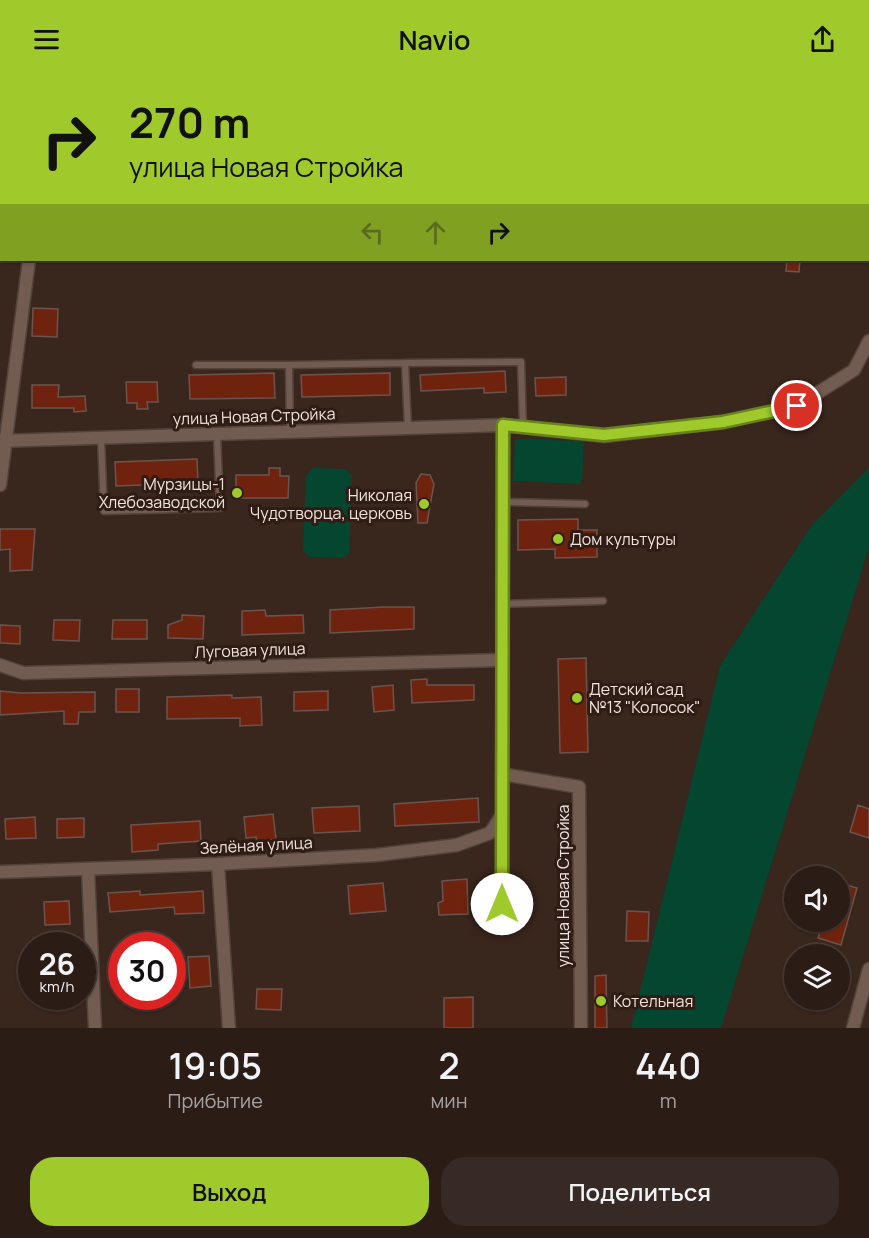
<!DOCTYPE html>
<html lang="ru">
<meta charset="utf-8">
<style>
:root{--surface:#2b1c16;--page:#372923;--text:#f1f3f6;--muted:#a6a1a1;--line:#473a35;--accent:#a0c92b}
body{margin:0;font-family:Manrope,sans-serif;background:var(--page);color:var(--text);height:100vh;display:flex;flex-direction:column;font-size:22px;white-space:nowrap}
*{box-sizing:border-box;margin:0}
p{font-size:20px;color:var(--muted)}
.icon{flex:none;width:33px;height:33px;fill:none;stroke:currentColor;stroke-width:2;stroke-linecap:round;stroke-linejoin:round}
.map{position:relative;height:950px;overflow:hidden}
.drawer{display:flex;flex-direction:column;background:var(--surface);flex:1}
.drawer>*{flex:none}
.guide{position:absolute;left:0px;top:0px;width:870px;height:183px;box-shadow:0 2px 4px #0004,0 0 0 2px var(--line);background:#a0c92b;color:#111;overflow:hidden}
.tools{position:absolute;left:784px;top:788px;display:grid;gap:12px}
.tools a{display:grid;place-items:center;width:66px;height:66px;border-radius:50%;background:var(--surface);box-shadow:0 2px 4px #0004,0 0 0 2px var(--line);font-size:30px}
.speed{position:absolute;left:18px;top:854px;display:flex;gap:12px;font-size:30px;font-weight:700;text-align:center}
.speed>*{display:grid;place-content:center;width:78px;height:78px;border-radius:50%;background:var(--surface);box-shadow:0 2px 4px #0004,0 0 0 2px var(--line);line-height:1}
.speed small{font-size:15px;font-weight:400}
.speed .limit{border:9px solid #d22;background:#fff;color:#111}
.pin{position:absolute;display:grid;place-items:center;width:51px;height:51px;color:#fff;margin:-26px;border:3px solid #fff;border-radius:50%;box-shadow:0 2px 6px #0007}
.me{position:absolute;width:66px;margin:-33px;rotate:0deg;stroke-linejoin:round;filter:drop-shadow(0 0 4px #0008)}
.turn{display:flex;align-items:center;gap:21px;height:126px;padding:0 30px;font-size:27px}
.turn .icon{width:78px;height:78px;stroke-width:2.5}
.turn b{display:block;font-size:42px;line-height:51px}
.lanes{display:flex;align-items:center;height:57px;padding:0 30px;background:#0003;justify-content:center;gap:30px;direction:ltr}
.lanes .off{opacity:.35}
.eta{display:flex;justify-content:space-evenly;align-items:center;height:102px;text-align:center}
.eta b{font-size:36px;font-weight:600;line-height:42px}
.button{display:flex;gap:12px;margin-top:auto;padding:12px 30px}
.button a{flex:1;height:69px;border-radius:24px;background:var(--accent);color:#111;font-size:24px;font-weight:600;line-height:69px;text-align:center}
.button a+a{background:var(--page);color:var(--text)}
header{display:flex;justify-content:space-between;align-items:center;height:78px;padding:0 30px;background:var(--accent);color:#111;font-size:27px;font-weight:600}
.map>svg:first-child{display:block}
</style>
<header><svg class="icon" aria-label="menu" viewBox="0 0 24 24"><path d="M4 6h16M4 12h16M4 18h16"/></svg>Navio<svg class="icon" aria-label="share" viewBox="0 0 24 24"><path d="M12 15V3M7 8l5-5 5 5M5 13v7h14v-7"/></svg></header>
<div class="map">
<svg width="869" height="950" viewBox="0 0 869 950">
<rect width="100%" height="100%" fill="#39261d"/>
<path fill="#044630" d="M515,361L584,363L582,406L513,403Z
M313,390L346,391L352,398L349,476L344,480L309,479L303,471L306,398Z
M869,390V469L721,950H631L720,588L811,448Z"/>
<path fill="#6f230f" stroke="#6c544e" stroke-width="1.5" d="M787,182H800L799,194L786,193Z
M33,230L58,231L57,259L32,258Z
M505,293L506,314L484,315V310L421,313L420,297Z
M274,295L275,320L190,321L189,297Z
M390,295V317L302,319L301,297Z
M566,299V317L536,318L535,300Z
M126,304H157L158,324H147L148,331H137V325H127Z
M32,307H59L58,319L85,318L86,333L74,334V330H32Z
M197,381L198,405L116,408L115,384Z
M269,390H280V398H289L288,420H236V397H269Z
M421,396L430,397L434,406L427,445H418L416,405Z
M578,441V452H597V479L555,480V471L518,472V442Z
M0,451H35L32,492L10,493V471L0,472Z
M384,529H414V551L330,555V532Z
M265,532L266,538L303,537L304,555L242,557V533Z
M182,537L204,538L203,561L168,560V547L182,542Z
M54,542H80L79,563L53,562Z
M113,542H147V561H112Z
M0,547L20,548V566L0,565Z
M586,580L588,674L560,675L558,581Z
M427,601V607H474V622L412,625L411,602Z
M393,607L394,632L374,634L372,609Z
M116,611H139V634H116Z
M0,613L21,615L95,614V634H79L78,646H64V633L0,637Z
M328,613V632L294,633V614Z
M232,617V620L261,619L262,647L240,648V640L167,641V619Z
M478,720L479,744L395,748L394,726Z
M858,727L869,731V760L850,754Z
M359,728L360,753L314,755L312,730Z
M273,736L276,761L257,764L256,759L246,760L244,739Z
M35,739L36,760L6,761L5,741Z
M84,740V759L57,760V741Z
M200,743L201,763L158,766V772L132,774L131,747Z
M467,801L468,836L439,837L438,825L443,823L442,803Z
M383,805L386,833L350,836L348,808Z
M840,805L857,810L841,867L818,860L823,843H840Z
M140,813V817L203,813L204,835L175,836L174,829L110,834L108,815Z
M69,823L70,846L45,847L44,824Z
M627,833L649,834L648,863H626Z
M209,878L211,908L190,910L188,879Z
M606,897L607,950H595V898Z
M257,911H282L281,932L256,931Z
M473,919V950H444V920Z"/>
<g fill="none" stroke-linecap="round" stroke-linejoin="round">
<g stroke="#52423a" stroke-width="9">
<path id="lane" d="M196,287H289
M408,350L405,285L521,284L523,349
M290,353L289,287L405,285
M101,360L104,433L220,430L217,357
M503,424L585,426
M503,526L603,523"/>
</g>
<g stroke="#52423a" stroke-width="15">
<path id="street" d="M508,0V2
M52,2V0
M708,2L709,0
M0,363L503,347L604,358L723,344L797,328L854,292L869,263
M0,407L29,182
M0,587L23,595L502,582
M502,696L579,709L581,950
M218,786L229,950
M88,791L95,950
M0,794L218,786L377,777L457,767L490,755L502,737
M502,849L503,347
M853,950L869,891"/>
</g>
<g stroke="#52423a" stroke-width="20">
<path id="secondary" d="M75,0L83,2
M868,137H869"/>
</g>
<use href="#lane" stroke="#725b51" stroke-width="6"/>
<use href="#street" stroke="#725b51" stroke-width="12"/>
<use href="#secondary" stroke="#8b635e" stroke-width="16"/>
</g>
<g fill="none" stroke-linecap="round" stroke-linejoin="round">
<g stroke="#68831c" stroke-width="15">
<path id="route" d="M502,826L503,347L604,357L723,344L797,328"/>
</g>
<use href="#route" stroke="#a0c92b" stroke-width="10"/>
</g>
<g fill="#a0c92b" stroke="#2f1c14" stroke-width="2">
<circle cx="237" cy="415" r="6"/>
<circle cx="424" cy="426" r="6"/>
<circle cx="558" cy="461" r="6"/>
<circle cx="577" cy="620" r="6"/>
<circle cx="601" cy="923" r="6"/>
</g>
<g text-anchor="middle" stroke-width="6" stroke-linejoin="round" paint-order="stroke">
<g font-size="16" fill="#efe2dc" stroke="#2f1c14">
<text transform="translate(254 338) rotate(-2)" y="6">улица Новая Стройка</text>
<text transform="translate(250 572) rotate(-2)" y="6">Луговая улица</text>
<text transform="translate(256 767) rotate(-3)" y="6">Зелёная улица</text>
<text transform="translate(563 808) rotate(-90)" y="6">улица Новая Стройка</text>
</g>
<g font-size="16" fill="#efe2dc" stroke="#2f1c14" text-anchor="start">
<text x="225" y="412" text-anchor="end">Мурзицы-1<tspan x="225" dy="18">Хлебозаводской</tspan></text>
<text x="412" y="423" text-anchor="end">Николая<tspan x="412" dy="18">Чудотворца, церковь</tspan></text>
<text x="570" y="467">Дом культуры</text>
<text x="589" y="617">Детский сад<tspan x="589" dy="18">№13 "Колосок"</tspan></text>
<text x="613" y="929">Котельная</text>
</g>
</g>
</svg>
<div class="tools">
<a><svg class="icon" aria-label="sound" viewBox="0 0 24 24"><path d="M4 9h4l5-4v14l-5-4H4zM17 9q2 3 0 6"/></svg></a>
<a><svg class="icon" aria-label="layers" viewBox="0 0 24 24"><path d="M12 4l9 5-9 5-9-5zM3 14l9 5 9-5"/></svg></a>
</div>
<div class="speed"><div>26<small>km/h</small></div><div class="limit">30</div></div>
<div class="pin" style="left:797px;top:328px;background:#d93025"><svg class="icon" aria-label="arrive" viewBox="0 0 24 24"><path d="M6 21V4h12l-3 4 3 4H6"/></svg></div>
<svg class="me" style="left:502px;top:826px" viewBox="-20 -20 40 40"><circle r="19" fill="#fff"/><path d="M0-13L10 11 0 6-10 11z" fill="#a0c92b"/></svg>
<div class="guide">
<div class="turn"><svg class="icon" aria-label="right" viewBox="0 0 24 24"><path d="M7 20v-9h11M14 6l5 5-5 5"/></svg><div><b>270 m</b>улица Новая Стройка</div></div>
<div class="lanes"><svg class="icon off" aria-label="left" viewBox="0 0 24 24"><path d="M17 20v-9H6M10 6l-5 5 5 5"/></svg><svg class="icon off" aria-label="ahead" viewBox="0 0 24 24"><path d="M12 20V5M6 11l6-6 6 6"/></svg><svg class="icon" aria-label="right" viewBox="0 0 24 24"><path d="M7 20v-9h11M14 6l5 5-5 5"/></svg></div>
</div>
</div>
<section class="drawer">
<div class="eta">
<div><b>19:05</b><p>Прибытие</p></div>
<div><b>2</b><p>мин</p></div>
<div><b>440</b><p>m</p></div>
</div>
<div class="button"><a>Выход</a><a>Поделиться</a></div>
</section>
